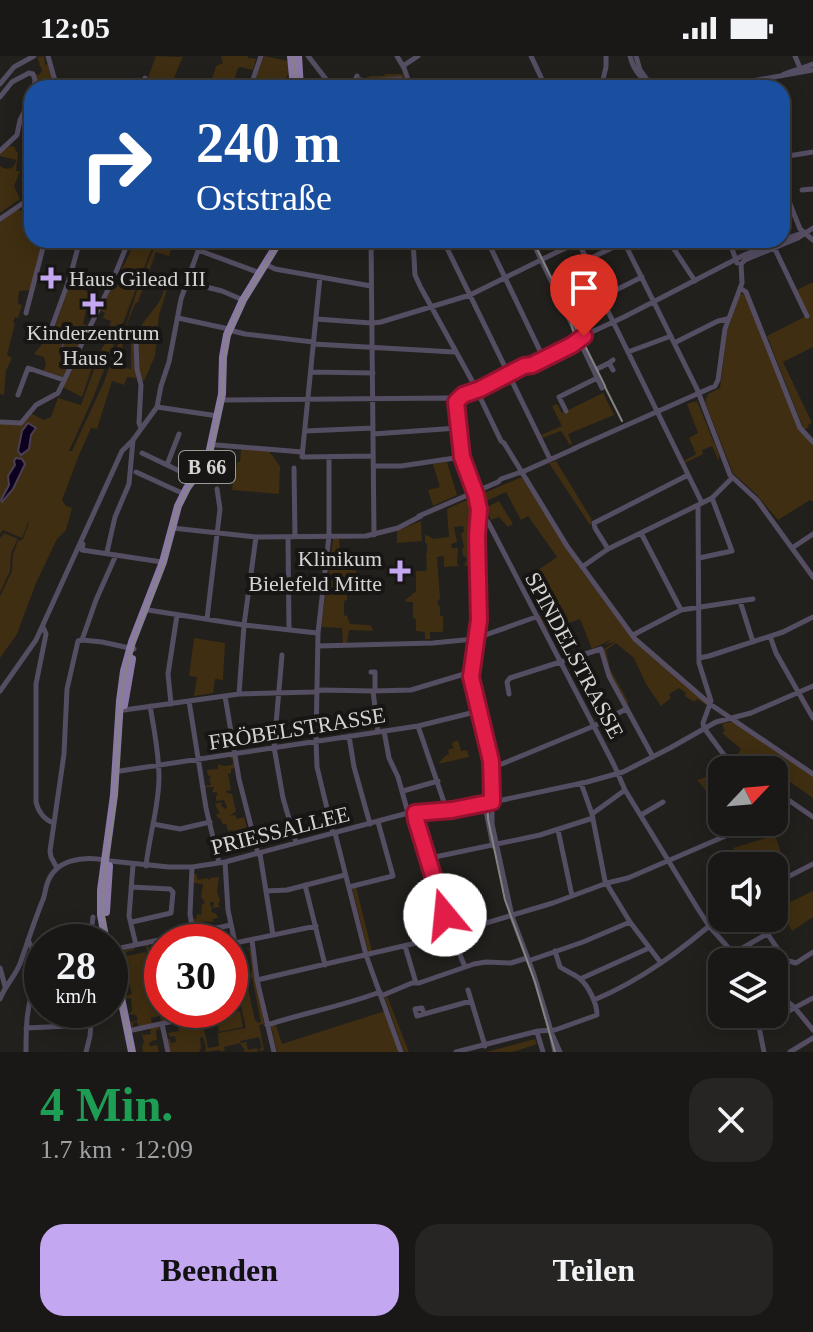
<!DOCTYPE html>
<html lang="de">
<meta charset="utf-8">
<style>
:root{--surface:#191816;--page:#262523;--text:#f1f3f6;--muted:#9fa0a1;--line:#373735;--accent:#c4a7f1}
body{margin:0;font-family:Georgia,serif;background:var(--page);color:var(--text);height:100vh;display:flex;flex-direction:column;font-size:30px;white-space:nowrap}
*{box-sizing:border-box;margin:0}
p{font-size:26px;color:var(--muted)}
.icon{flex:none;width:44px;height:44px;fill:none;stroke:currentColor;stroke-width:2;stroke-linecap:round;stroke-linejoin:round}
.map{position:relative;height:996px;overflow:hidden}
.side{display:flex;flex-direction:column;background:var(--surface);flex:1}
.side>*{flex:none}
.guide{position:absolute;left:24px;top:24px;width:766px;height:168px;border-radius:24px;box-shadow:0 4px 20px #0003,0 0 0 2px var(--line);background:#1a4fa0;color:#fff;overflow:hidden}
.needle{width:52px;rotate:64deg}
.tools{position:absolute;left:708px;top:700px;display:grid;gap:16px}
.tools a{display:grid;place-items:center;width:80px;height:80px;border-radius:16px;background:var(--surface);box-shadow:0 4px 20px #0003,0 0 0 2px var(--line);font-size:40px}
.speed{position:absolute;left:24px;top:868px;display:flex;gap:16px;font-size:40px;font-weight:700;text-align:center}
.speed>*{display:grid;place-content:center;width:104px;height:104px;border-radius:50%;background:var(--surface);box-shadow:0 4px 20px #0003,0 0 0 2px var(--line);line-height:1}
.speed small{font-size:20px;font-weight:400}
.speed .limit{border:12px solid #d22;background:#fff;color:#111}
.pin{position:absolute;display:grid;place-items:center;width:68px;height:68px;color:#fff;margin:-82px -34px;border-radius:50% 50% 50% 0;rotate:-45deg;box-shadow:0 0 8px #0007}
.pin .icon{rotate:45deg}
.me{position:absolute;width:88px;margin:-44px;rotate:343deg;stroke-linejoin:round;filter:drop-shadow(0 0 6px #0008)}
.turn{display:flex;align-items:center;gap:28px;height:168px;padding:0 40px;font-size:36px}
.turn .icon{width:104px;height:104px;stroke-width:2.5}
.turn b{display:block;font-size:56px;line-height:68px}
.round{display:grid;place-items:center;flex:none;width:84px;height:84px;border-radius:24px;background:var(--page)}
.overview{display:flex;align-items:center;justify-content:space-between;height:136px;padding:0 40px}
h1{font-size:48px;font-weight:600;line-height:60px;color:#1e9e55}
.button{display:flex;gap:16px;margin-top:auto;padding:16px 40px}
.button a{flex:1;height:92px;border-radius:24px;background:var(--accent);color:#111;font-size:32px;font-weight:600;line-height:92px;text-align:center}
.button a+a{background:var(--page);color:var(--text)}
.status{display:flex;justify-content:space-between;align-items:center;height:56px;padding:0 40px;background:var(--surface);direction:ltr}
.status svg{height:22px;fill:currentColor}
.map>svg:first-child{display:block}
</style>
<div class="status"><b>12:05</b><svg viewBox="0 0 49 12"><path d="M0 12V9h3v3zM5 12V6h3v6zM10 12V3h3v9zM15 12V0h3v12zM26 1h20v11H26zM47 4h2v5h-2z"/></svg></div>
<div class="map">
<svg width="813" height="996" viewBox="0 0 813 996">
<rect width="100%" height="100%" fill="#21201d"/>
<path fill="#3f2e11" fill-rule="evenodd" d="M44,0L45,9L48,8L54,32H35V18L39,19L42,15L37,1Z
M156,0L180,1L183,0L170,32H144Z
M221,0H248V2L256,3L253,14L241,11L238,12L232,32H220L222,24L218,23L215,32H209L216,10L223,7Z
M264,0L288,5L289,16L284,26H260L257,32H252Z
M386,18H403L407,28L387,32H353L357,19L364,23L370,20H384Z
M10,90L15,91V93L18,97L16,115H20L14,130L20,143L0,157V110C7,115 15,113 16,104L0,100V97Z
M17,153L24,156L25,164L32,165V184H45L31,234L19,235L18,248L22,249L18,262L15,261L13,266L15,267L7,299L12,302L6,315L4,339L0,338V164Z
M133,184H153L151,194L121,272L119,273L117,267L114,277L106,282L111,265L103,262L105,257L100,254L129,199Z
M159,184H174L169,200L156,196L138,246L135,248L124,276L138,231L155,190Z
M72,221L78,231L90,237L83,268L88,270L63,321L44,315L46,307L44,301L34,298L42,288L50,286Z
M165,222L170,224L159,259L155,300L144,325L140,323C139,310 133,290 137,278C145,258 167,247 165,222Z
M811,227H813V291L783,306L812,367L808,369L809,371L804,374L767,280L808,259L797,234Z
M740,238H745L799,374L813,389V446L810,444L778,464L757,439L733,417L705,346L708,338L720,332L727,276Z
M117,278H118L93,342L69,395H72L104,326L121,280H123L122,306L127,312L131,313V283L134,286L137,322L127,321L124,329L112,325L97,373L91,372L79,399L62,444L66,450L72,452L66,474L57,483L36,527L17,578L0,602V540L12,515L13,498L18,485L23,483L29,467H28L22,482L3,474L0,478V368L21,369L31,357L43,364L51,361L58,342L81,349L102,292L107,284ZM18,402L22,403L25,408L13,433L2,446L1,444L9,429L8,420L16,408L14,405Z
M81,294L96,300L82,341L63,331Z
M603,337L614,359L568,378L572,388L570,389L561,375L542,382L541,379L562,370L552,350L557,348L562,357Z
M697,345L719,399V405L712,390L702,394L703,398L685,407L684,405L696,398L689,382L698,377L687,348Z
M241,393L269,395L280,410L279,438L232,434L234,415L236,414L237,406H240Z
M556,405L592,464L590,469L549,407Z
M447,406L457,439L433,450L428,434L440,431L433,408Z
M522,421L578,510L633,583L707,646L706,649L697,643L694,646L685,640L686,637L679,632L669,638L671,642L661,650L646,628L634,602L616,587L606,594L610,613L628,645V649L610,620L604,593L615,586L604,589L612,583L592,593L580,563L547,574L540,561L546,555L528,521L557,501L528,460L521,464L506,436L482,447V438Z
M467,444L470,445L472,477V509L464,510L467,503L465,500H463L462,493L464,491L461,478L464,475L463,470L454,471L457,486L451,488L452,492H458L457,507L459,510L444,511V500L437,501L440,543L438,544V549L440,550V560H443V574L442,576H430V583H425V576L416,575V563L413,562V546H406V543L412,539L413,537L416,536V515H425L427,513L426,498H427V488L425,487V479L429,480L433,483L449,481L447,453Z
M499,445L513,468L508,471L499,461L491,464L485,452Z
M421,465L422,485L397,487V475Z
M4,477L18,483L11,497L10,515L0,536V482Z
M333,483H339L340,497L356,498V521H351V534H347V544L344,545V559L347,560L350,568L369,569L372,571L373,575L349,574L347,587H343L342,572L321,571Z
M194,582L225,587L223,624L215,623L213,637L194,640L197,621L189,620Z
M734,665L813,719V742L767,710L763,714H749L734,704L741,693L722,677L725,675L722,668Z
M458,684L461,695L467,694L469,701L438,708L445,700L449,698L448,694L454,692L452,689L453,686Z
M230,701H233L235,712L231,713V717L228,718V721H230L229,723L231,734L226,735L227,737L232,738L236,755L230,760L235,759L237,763L244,761L247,772L234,776L233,774L228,775L226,768H223L220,762H218L216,758H220L215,748L222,746L221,750L226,753L227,751L224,744L216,745V741L218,737L212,736L214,731H207L205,734V730L211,729L209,722L211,721L208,719L207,714L218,713V708L224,710L232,709L233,705Z
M722,716V753L719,756L728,776L725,777L704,732L697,724Z
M775,779L781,797L750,810H735L740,806L733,792Z
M194,818H196L198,824L207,822L210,824V822L219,821L217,835L220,845L218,848L220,851L213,852L214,846H210V848L212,852L211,854L213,857H216L218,862L213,863V866C207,866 200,865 194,868L193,862L196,863L197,858L201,859L202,848L205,847L201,841L203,828L194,827Z
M356,831L372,895L368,896L352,832Z
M813,835V861L792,875L780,851Z
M146,889H148L151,900L160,899L161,906L156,907L158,917L162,915V933L159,919L154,920L157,936L161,935L163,958L172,957V964H169V959L165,960L164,966H161L160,958L159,960L151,962L152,968L139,971L137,965L133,967V971H137L132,972L130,966L138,964L136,959L128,958L132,955L131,942L125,943L124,940L132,938L129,927L122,928L126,925L123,912H120V910L123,908L122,905L126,904L125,900L116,902L115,897L134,892V894L126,896L127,900L146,896L149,909Z
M244,892H250L265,970L263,968L259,969L264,994L260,995L259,993L262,992L259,981L240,985L241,987L246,986L248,994L257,992L258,996H242L245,995L240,987L224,991L225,994L222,996L219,994L205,996L206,992L203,981L200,982L201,992L199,996H170L167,983H170L171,987L176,986L175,980L170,981L168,977L179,975L178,970L182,969V967L201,963V966L193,967L194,971L202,970L203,967L208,992L219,990L218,977L246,972L230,905V898L244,897L246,916L247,919L251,918L252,914L249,893ZM248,920L252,922L261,966L258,967L255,964L246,923Z
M387,940L409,996H404L385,942Z
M240,955L243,971L219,976L216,960Z
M385,955L399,996H277L271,970L276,969L282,988Z
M159,971L161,975L160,973L156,974L157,984H162H154L149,987L150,990L157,989L159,996H143L142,991L144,986L141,975L143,979L151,978L150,973H148Z
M535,983L537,988L513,996H486Z"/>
<path fill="#0d001f" stroke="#494055" stroke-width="2" d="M28,367L36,372L31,379L29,393L21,399L18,395L22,375Z
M16,402L22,403L25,408L13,433L2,446L1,444L9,429L8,420L15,409L14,405Z"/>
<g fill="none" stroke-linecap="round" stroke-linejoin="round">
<path stroke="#494055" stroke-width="2" d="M360,22L366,24L401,21
M370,24L375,27L381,23
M63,301L61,294L70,271"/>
<path stroke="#554d62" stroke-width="5" d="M48,0L57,32
M308,0L333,32
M397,0L404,12L411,32
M531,0L546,32
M630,0C635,20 643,23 660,32
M636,0L640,14L648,25
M795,0L800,12
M403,10L418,0
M784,18L813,8
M0,28L14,11L34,0
M141,32L145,22
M250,32L261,0
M351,32L357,20
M601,32L606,11V0
M714,32L813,14
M0,41L12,26L29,17L33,18L35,24L34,32
M0,95L17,79L20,64L32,40
M782,101L813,96
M782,128L800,173L813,184
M802,134L813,133
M0,163L32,141
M371,184L374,479
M413,184L415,219L420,230
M443,184L550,403
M487,184L542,299
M577,184L605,239
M623,184L697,333L730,419L757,444L813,521
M668,184L695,225
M729,184L737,207
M782,184L802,177
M773,189L807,260
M536,193L602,332
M198,194L260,217
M549,200L582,184
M587,204L624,186
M745,204L798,182L813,172
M269,210L275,213L371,230
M320,221L302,401L373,400
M186,226L222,235L243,244
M421,232L476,332
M740,232L746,236L800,372L813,386
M601,241L702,447
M26,257L45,184
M568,258L642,221
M178,262L229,273
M316,263L371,267L372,269
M373,267L381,266L470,239L547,201
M233,275L245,278L313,286
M121,276L132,281L136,286L137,313L141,329L139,367L141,372
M47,284L70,221L80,184
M674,287L718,265L727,263
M313,288L454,296
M628,296L671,280
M525,310L536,307L577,285
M595,314L609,307
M613,314L609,307L613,304
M311,316L373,317
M477,335L501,385L504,387L567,490L635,583L710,648L813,718
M465,338L484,332L542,299L624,261L744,199L781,184
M18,339L28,312L64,324
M460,341L456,351L462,402
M225,344L447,342L457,344
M157,351L218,360
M566,355L559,341L597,322
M0,366L21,367L36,349L58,337L114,221L129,184
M305,375L373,372
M373,378L458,372
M216,389L302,396
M573,393L715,330L718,324L725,273L742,227L741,208L745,204
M142,397L194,422
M462,401L476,439L479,453L477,480L479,564L471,621L492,708V768L512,860
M329,402V480L318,577L316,685L317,711L333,777
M167,409L179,378
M373,410H401L462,401
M294,412L295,481
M136,416L184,438
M520,417L576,392
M464,420L473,443L475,464
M732,422L712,442L698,449L699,607L711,645L703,667L704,672L724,699L744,714
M419,460L498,426L501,423L521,416
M474,461L484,462L488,466L614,709L625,734L698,853L709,870L741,906
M172,472L256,481L366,480L398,472L421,460
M641,477L681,554
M288,481L289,574
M81,487L83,488L82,494C108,498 134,502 162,506
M792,492L813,478
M608,493L595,472L594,467L688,419
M107,496L115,461L129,428L133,384L157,351L161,330L169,306L181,243L199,192L200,184
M475,502L476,572
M699,502L732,495L712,442
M582,511L608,493L698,449
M740,545L753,586
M148,554L244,569L317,577
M207,563L220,453L217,433
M43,571L46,578L36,628V746C38,755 44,764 54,767
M633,579L681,554L753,543
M770,580L776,597L813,662
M82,584L102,586L134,593
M318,590L433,587L474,583L536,561
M282,599L274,691L283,742L296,787
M699,602L709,600L783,576L813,561
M371,616H375V635
M0,635L36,584L122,395L133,384
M373,635L378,676
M239,638L244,569L256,481
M509,638L507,626L510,622L601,593L609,620L653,701
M225,640L239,723L258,798
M189,645L206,752L219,807
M171,648L168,618L177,559
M124,654L239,638L314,636L322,634L373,635L411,634L471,616
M418,670L447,755
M384,675L389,702L398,721L408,757
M349,680L354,711L370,768
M486,693L485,750L493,790
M492,712L594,670L626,653
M120,715L418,670L479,655
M581,727L592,758L605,825L630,866L661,907
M774,734L813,761
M403,735L438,725
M415,757L416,764L451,877L465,911
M592,758L625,734
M774,758L786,742
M641,759L663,746
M153,768L180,773L210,766
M558,774L572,840
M335,777L366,899L401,996
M260,798L273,879
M435,801L540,779L593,762
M110,805L169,811H192L225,806L408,757L455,754L587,726L623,716L670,692L716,666L751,657L813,630
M225,806L228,854L235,887L316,870
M133,809L129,860L136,889
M146,810C149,780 159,751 159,721C159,697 154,673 150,650
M192,811L190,858L193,877
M57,812L51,801L50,795L64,698L67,633L78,585L82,584L96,544L116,499
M774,828L813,808
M305,829L325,909
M131,831L170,833L173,836L171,857L132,866
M349,831L393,820L378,766
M266,835L287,834L345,819
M511,858L534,919L549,968L555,996
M757,862L785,904L796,907L813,896
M194,877L196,886
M159,884L162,899
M252,884L257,924L274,996
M90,886L93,861
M405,890L416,927
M111,894L231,869
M732,898L767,878
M528,905L583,886L630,866
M0,912L5,930
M580,923L649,892
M257,924L429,884L553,847L607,827L628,822L758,766
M468,934L485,990
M774,934L795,952L813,974
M381,940L412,927H419L474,908L486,906L511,907L527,902
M0,943C5,929 16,920 21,905C28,885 34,866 42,846C45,840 45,834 47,828C55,803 83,800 105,804
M594,944C642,924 683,893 722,859
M424,958L422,952L415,953L417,960L471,945
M162,968L168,996
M267,969C304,957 343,950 380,936
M26,972L91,969
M128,975L174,965L176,966L202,962
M537,976L543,996
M551,976L560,996
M26,996C26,985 26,975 27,964C29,937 43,910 28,884
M86,996L90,980L92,954
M456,996L538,975L555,974L597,959C597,948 589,930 579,922C574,918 566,915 560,911L555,895
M764,996L759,971L813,942
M790,996L813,982"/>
<path stroke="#8a79a5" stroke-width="8" d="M291,0L294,32
M298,0L300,32
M124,649L132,603
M106,856L109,810
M106,886L101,859V834L114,739L120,645L124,615L132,586L163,506L178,450L187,432L206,406L209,398L222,338L223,301L227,279L243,244L280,184
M110,887L132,996"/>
<path stroke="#858482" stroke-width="2" d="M293,0L297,32
M537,193L605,330
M605,331L622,365
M106,886C98,836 108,796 115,747C120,705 116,661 125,619C133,578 152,543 165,504C171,485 172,463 181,445C189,428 203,416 210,399L223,338L224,300L228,279L244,244L281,184
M110,891L132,996
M555,996L535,926L505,844L488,763L486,696L470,617L476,580L474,450L463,414L455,351L457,343L462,338L569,287L574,278L571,267"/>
</g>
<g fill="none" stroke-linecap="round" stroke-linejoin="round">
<g stroke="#92132f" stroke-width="20">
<path id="route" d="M445,859L416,764L415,757L452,754L492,746V741L491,705L471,621L479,564L477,480L479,453L476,439L462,401L456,346L463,339L480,333L524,310L532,309L572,289L584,280"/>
</g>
<use href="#route" stroke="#e11d48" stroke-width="14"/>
</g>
<g fill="#c4a7f1" stroke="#181614" stroke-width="3">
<path d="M47 210h8v8h8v8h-8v8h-8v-8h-8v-8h8z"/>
<path d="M89 236h8v8h8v8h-8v8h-8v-8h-8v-8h8z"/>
<path d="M396 503h8v8h8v8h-8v8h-8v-8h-8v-8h8z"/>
</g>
<g text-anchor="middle" stroke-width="8" stroke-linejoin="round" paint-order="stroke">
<rect fill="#181614" stroke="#9c9b9a" stroke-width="2" x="179" y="395" width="56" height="32" rx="6"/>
<g font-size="20" font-weight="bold" fill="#d5d4d3">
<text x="207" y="418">B 66</text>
</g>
<g font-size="22" fill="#d5d4d3" stroke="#181614" text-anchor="start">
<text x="69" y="230">Haus Gilead III</text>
<text x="93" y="284" text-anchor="middle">Kinderzentrum<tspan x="93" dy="25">Haus 2</tspan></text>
<text x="382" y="510" text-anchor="end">Klinikum<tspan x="382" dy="25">Bielefeld Mitte</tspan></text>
</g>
<g font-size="22" fill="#d5d4d3" stroke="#181614">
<text transform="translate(575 599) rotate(62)" y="8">SPINDELSTRASSE</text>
<text transform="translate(297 672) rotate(-9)" y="8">FRÖBELSTRASSE</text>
<text transform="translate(280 774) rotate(-14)" y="8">PRIESSALLEE</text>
</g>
</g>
</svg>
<div class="tools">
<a><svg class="needle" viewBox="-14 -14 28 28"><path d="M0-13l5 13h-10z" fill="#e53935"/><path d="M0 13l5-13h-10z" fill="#9fa0a1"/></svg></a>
<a><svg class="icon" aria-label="sound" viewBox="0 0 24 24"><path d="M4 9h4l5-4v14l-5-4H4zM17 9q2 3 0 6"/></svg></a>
<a><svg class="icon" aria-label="layers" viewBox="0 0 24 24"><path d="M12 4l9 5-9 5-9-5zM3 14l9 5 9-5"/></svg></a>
</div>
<div class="speed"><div>28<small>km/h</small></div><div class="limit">30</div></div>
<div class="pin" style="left:584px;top:280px;background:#d93025"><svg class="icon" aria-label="arrive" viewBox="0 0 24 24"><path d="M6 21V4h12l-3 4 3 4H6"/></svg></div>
<svg class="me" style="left:445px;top:859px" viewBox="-20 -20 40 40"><circle r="19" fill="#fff"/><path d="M0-13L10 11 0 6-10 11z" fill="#e11d48"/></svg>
<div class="guide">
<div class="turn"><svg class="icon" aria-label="right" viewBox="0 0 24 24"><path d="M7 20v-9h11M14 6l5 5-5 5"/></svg><div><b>240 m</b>Oststraße</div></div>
</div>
</div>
<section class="side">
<div class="overview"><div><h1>4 Min.</h1><p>1.7 km · 12:09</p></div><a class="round"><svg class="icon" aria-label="close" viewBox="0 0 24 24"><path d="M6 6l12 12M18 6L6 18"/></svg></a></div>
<div class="button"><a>Beenden</a><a>Teilen</a></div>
</section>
